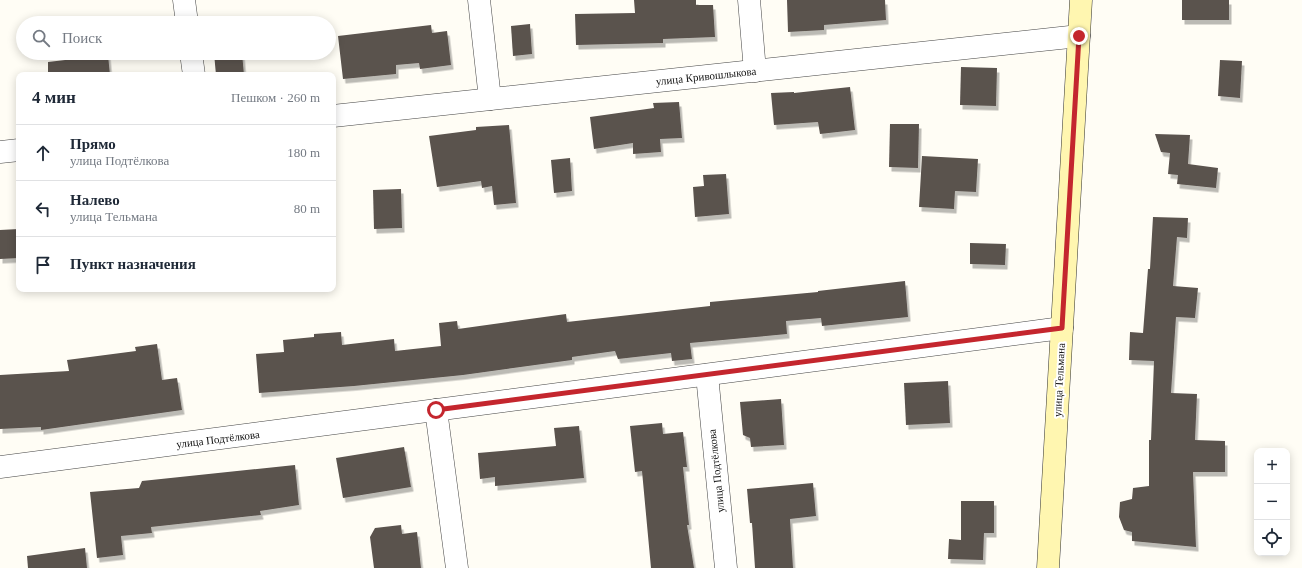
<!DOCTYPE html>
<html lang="ru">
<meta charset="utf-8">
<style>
body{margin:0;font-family:Georgia,serif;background:#f6f6f7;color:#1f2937}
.controls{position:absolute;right:12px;bottom:12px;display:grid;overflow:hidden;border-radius:8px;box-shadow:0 2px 10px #0003}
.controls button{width:36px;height:36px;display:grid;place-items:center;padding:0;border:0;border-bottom:1px solid #e0e1e3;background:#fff;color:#1f2937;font:20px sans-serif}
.stop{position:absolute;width:12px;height:12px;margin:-9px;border:3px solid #c4262e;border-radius:50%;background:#fff}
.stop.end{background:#c4262e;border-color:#fff;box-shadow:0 1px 4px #0008}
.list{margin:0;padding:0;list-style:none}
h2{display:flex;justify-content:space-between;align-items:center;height:52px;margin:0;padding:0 16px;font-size:17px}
h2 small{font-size:13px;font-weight:400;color:#747a83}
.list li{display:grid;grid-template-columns:26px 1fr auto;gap:12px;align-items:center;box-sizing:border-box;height:56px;padding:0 16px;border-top:1px solid #e0e1e3}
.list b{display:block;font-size:15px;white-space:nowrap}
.list p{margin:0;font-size:13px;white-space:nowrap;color:#747a83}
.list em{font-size:13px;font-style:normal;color:#747a83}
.icon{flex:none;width:22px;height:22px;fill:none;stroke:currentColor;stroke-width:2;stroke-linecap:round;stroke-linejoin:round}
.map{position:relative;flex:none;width:1302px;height:568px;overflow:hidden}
.search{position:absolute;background:#fff;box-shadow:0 2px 10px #0003;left:16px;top:16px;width:320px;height:44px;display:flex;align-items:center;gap:10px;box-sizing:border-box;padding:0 14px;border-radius:22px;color:#747a83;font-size:15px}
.panel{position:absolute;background:#fff;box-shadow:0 2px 10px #0003;left:16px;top:72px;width:320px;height:220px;border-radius:8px}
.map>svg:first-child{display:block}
.building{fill:#5a524d;filter:url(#shadow)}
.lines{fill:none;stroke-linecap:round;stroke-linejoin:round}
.minor-casing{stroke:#444;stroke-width:23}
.secondary-casing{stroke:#333;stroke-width:23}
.minor{stroke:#fff;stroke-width:22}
.secondary{stroke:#fff6b0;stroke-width:22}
.route{stroke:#c4262e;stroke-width:5}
.labels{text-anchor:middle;stroke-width:4;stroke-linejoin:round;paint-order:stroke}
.street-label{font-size:11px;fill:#111;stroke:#fff}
</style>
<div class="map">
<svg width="1302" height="568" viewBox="0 0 1302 568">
<defs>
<filter id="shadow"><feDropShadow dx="2.5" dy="4.5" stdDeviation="0" flood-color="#0004"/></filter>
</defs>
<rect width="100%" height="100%" fill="#fffdf5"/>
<g class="building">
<path d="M 634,0 L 696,0 L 696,5 L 713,5 L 715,37 L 663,39 L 663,43 L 576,45 L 575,14 L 635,13 Z"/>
<path d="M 787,0 L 885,0 L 886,20 L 824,25 L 824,30 L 788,32 Z"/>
<rect x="1182" y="0" width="47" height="20"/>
<path d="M 530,24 L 532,54 L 513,56 L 511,26 Z"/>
<path d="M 431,25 L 432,33 L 447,31 L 451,65 L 420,69 L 419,63 L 396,65 L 396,74 L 343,79 L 338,36 Z"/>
<path d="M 214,53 L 242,53 L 244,75 L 216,75 Z"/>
<path d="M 108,55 L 110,75 L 48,75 L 48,62 Z"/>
<path d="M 1220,60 L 1242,61 L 1240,98 L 1218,96 Z"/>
<path d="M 961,67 L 997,68 L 996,106 L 960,105 Z"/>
<path d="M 850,87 L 855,130 L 820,134 L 818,122 L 774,125 L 771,93 L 794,92 L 794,93 Z"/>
<path d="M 679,102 L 682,138 L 660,139 L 661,152 L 633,154 L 633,143 L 594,149 L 590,117 L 654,108 L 653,103 Z"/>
<path d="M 890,124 L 919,124 L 918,168 L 889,167 Z"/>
<path d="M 509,125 L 516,203 L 494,205 L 492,186 L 482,188 L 481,181 L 437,187 L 429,136 L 476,130 L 476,127 Z"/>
<path d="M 1155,134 L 1190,135 L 1188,164 L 1218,168 L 1216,188 L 1177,184 L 1178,175 L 1168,174 L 1170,153 L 1161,152 Z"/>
<path d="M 922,156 L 978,159 L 976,192 L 955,191 L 954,209 L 919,207 Z"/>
<path d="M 570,158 L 572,191 L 554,193 L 551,160 Z"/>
<path d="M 726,174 L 729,214 L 695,217 L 693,187 L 704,186 L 703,175 Z"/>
<path d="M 401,189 L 402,228 L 374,229 L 373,190 Z"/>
<path d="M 1153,217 L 1188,218 L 1187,238 L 1177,237 L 1173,286 L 1198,288 L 1195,318 L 1176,317 L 1171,393 L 1197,394 L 1195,440 L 1225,441 L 1225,472 L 1193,472 L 1196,547 L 1132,541 L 1132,532 L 1124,530 L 1119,517 L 1120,502 L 1132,499 L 1133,488 L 1149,486 L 1149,440 L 1151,440 L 1154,361 L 1129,360 L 1130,332 L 1143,333 L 1148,269 L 1150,269 Z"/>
<path d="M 19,229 L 19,258 L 0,259 L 0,230 Z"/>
<path d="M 970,243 L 1006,244 L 1005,265 L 970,264 Z"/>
<path d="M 905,281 L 908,317 L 822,326 L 821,318 L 786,321 L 787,334 L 690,343 L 692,359 L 672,361 L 671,353 L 618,359 L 615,351 L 572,357 L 572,360 L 463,375 L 354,386 L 259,393 L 256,354 L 284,352 L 283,340 L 314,337 L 314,334 L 341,332 L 342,345 L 394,339 L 395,351 L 441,346 L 439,323 L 457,321 L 458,329 L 566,314 L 567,322 L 710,306 L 710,302 L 818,292 L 818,291 Z"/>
<path d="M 157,344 L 162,380 L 177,378 L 182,410 L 41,430 L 41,427 L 0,429 L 0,375 L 69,371 L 67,360 L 136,351 L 135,347 Z"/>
<path d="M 948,381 L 950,423 L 906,425 L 904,383 Z"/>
<path d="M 781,399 L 784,445 L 751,447 L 750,438 L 743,435 L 740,402 Z"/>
<path d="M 662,423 L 663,434 L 683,432 L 687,467 L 683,467 L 689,525 L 687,525 L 694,568 L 651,568 L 642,471 L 635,472 L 630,426 Z"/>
<path d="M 579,426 L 584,478 L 495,486 L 495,477 L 480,479 L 478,453 L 556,446 L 554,428 Z"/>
<path d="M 404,447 L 411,487 L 343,498 L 336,458 Z"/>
<path d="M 295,465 L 299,505 L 260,511 L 261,515 L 151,527 L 152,533 L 121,536 L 123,555 L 97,558 L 90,492 L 139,488 L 142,481 Z"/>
<path d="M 813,483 L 816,516 L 790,519 L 793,568 L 755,568 L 752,523 L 750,523 L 747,489 Z"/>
<path d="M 961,501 L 994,501 L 994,533 L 984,533 L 983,560 L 948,559 L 949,539 L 961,540 Z"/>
<path d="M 401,525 L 402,534 L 417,532 L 421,568 L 374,568 L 370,537 L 375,528 Z"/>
<path d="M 85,548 L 87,568 L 28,568 L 27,556 Z"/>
</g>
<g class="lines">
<defs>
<g id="minor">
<path d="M 184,0 L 187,23"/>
<path d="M 479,0 L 490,99"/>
<path d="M 749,0 L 755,71"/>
<path d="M 191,53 L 194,75"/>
<path d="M 333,116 L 1079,36"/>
<path d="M 0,152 L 19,150"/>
<path d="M 707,375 L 726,568"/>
<path d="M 436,410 L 457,568"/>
<path d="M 0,467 L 1062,328"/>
</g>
<path id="secondary" d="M 1048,568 L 1081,0"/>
</defs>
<use href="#minor" class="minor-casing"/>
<use href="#secondary" class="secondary-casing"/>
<use href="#minor" class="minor"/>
<use href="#secondary" class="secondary"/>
</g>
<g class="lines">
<path class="route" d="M 436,410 L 1062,328 L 1079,36"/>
</g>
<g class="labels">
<g class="street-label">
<text transform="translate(706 76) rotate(-6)" y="4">улица Кривошлыкова</text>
<text transform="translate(1059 380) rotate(-87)" y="4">улица Тельмана</text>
<text transform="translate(218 439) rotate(-7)" y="4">улица Подтёлкова</text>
<text transform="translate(716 471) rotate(-96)" y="4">улица Подтёлкова</text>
</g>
</g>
</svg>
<div class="controls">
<button>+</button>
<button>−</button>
<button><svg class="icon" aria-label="locate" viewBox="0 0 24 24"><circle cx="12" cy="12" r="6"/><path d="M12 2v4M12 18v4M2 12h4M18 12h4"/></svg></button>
</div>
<div class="stop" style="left:436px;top:410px"></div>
<div class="stop end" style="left:1079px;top:36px"></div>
<div class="search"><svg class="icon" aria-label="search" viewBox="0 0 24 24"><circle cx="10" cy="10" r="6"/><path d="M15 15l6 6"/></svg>Поиск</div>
<section class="panel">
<h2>4 мин<small>Пешком · 260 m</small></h2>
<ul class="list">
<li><svg class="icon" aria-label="ahead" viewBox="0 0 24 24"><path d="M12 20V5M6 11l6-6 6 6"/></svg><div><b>Прямо</b><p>улица Подтёлкова</p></div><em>180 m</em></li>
<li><svg class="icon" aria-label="left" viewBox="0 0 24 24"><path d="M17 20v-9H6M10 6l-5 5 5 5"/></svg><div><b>Налево</b><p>улица Тельмана</p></div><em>80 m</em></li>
<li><svg class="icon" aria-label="arrive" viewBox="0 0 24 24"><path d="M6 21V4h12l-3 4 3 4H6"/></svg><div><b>Пункт назначения</b></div></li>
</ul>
</section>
</div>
